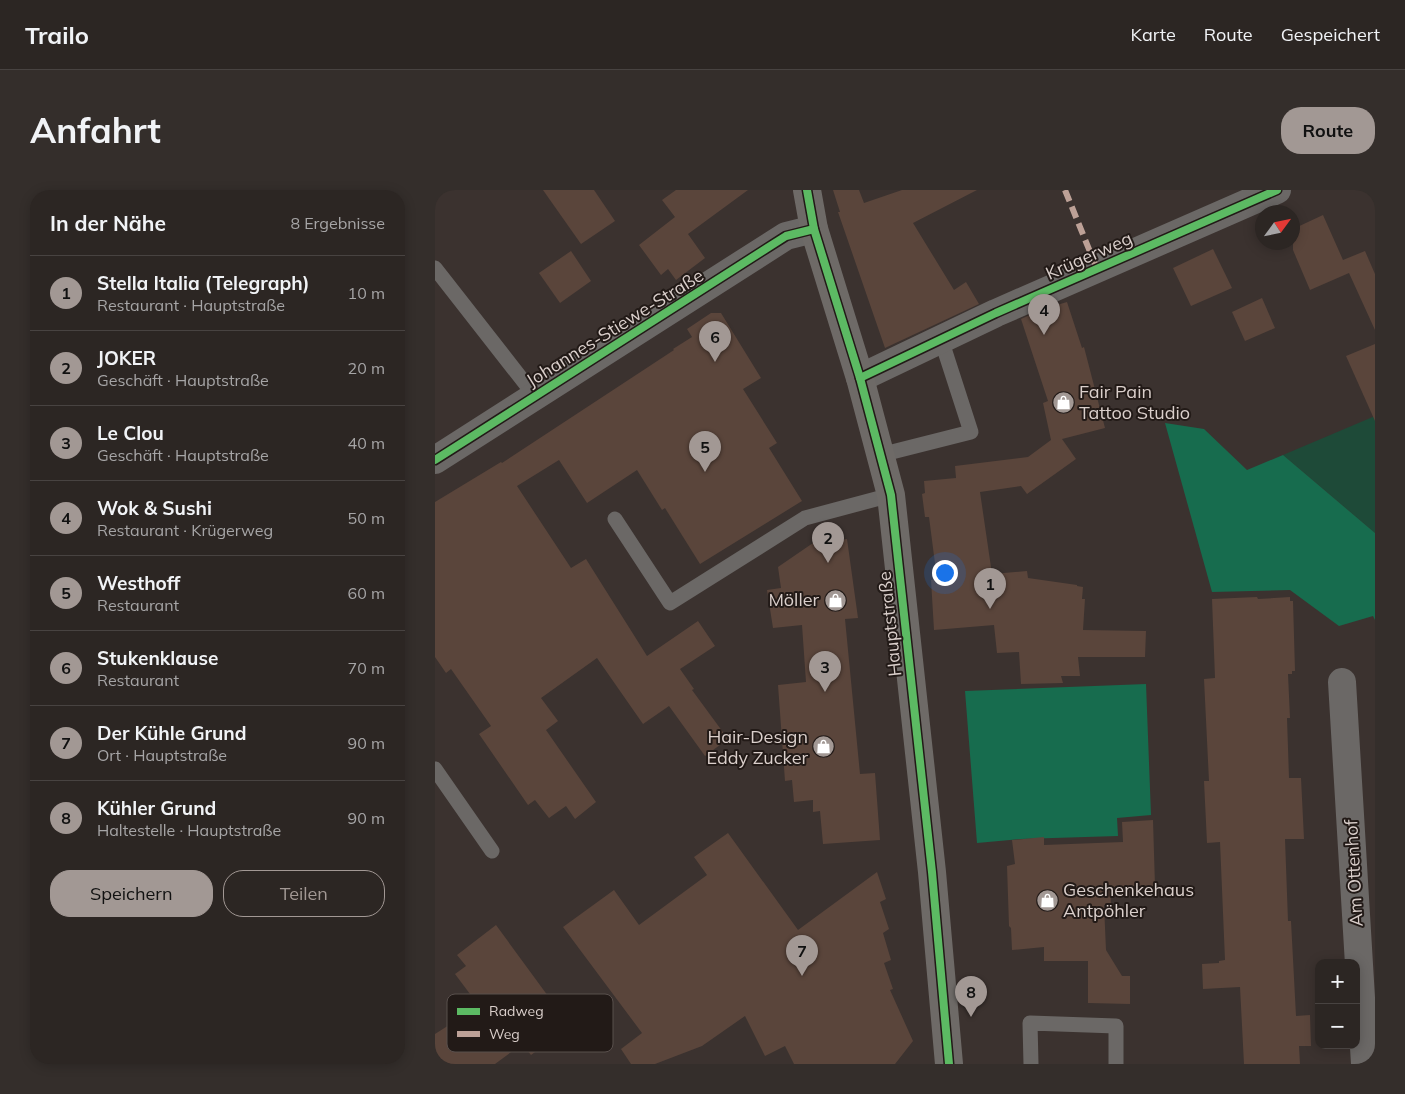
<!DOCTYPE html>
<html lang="de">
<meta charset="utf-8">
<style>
body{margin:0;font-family:Mulish,sans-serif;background:#342e2b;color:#f1f3f6}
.controls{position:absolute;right:15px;bottom:15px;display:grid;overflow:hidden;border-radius:10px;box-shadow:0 2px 12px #0003}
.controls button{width:45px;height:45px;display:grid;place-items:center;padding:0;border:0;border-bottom:1px solid #484341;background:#2c2623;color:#f1f3f6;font:25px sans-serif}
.compass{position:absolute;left:820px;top:15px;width:45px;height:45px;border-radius:50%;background:#2c2623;box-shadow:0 2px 12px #0003;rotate:57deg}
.you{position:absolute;left:509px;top:382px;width:18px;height:18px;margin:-12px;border:4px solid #fff;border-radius:50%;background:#1a73e8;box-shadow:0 0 0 8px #1a73e833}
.badge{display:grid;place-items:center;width:32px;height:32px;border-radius:50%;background:#a29894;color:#111;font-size:16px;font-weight:700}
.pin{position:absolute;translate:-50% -41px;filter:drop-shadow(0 1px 2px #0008)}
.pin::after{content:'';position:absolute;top:26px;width:18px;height:15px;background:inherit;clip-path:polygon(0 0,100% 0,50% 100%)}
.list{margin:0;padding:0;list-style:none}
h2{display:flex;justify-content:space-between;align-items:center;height:65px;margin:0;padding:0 20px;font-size:21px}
h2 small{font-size:16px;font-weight:400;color:#a6a5a6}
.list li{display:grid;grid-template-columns:32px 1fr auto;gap:15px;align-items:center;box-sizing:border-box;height:75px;padding:0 20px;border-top:1px solid #484341}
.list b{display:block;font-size:19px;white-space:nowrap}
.list p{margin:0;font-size:16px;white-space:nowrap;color:#a6a5a6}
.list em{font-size:16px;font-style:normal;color:#a6a5a6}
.actions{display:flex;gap:10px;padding:15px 20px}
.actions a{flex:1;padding:11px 0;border:1px solid #a29894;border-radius:20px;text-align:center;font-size:18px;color:#a29894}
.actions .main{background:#a29894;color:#111}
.map{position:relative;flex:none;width:940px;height:874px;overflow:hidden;border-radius:20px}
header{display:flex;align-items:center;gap:30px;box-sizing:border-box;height:70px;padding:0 25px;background:#2c2623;border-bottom:1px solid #484341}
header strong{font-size:24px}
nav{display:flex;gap:28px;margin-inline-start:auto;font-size:18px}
.intro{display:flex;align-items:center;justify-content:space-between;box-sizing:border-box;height:120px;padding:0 30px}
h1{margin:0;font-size:35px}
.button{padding:12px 22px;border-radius:20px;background:#a29894;color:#111;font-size:18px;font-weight:700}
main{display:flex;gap:30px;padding:0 30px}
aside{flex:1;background:#2c2623;border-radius:20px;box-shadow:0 2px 12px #0003}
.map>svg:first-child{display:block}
.green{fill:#1e4a38}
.forest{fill:#176c4e}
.building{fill:#5a453b}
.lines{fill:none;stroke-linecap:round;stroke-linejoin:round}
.service{stroke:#6b6866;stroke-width:15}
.minor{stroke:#6b6866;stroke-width:28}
.secondary{stroke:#6e6a67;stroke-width:28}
.quiet{stroke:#bda197;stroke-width:6;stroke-dasharray:12 6;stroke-linecap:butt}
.cycleway-casing{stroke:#221a17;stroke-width:11}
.cycleway{stroke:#5cba63;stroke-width:8}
.labels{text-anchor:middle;stroke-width:4;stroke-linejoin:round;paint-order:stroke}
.street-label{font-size:18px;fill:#dacfcb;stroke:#221a17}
.poi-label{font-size:18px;fill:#dacfcb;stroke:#221a17;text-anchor:start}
.key{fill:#221a17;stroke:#59504d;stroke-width:1}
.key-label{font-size:14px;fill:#dacfcb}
</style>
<header>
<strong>Trailo</strong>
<nav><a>Karte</a><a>Route</a><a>Gespeichert</a></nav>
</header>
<div class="intro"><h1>Anfahrt</h1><a class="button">Route</a></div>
<main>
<aside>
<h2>In der Nähe<small>8 Ergebnisse</small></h2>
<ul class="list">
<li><span class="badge">1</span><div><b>Stella Italia (Telegraph)</b><p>Restaurant · Hauptstraße</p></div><em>10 m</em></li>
<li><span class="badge">2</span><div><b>JOKER</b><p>Geschäft · Hauptstraße</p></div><em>20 m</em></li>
<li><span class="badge">3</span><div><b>Le Clou</b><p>Geschäft · Hauptstraße</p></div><em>40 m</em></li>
<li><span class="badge">4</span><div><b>Wok &amp; Sushi</b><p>Restaurant · Krügerweg</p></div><em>50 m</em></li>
<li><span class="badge">5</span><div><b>Westhoff</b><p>Restaurant</p></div><em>60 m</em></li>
<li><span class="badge">6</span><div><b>Stukenklause</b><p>Restaurant</p></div><em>70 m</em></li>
<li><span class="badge">7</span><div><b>Der Kühle Grund</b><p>Ort · Hauptstraße</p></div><em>90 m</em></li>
<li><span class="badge">8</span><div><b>Kühler Grund</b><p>Haltestelle · Hauptstraße</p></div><em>90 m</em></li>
</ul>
<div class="actions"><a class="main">Speichern</a><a>Teilen</a></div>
</aside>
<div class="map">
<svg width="940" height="874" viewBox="0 0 940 874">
<rect width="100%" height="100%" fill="#3b322f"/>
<path class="green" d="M 940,226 L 940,343 L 848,265 Z"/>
<g class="forest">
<path d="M 730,233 L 769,239 L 812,280 L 848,265 L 940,343 L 940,430 L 938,426 L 904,436 L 855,400 L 777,402 Z"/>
<path d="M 711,494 L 716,625 L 682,628 L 683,646 L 586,649 L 542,653 L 530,501 Z"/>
</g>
<g class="building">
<path d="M 108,0 L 159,0 L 180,31 L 146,54 Z"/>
<path d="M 241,0 L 313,0 L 253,44 L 270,68 L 241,90 L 233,79 L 226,85 L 204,55 L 240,27 L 227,10 Z"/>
<path d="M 398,0 L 424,0 L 429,13 L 467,0 L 542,0 L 478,33 L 519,100 L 531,92 L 544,114 L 450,158 L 403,22 L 405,22 Z"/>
<path d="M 888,25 L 908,70 L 930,61 L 940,84 L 940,140 L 914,83 L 875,100 L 858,60 L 858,39 Z"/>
<path d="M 778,59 L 797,98 L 756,116 L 738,78 Z"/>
<path d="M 136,61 L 156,91 L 125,113 L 104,83 Z"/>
<path d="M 827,108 L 840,138 L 810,151 L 797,122 Z"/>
<path d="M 632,112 L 647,158 L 649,157 L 670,238 L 627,249 L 641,269 L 592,304 L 586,296 L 545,302 L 557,384 L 592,381 L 593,388 L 642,395 L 642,396 L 648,397 L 647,409 L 650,409 L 648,440 L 711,441 L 710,467 L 643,467 L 645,486 L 626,486 L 628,493 L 586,494 L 584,462 L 562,463 L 559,435 L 499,440 L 496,390 L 502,389 L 494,327 L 490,327 L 487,304 L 490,303 L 489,291 L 521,288 L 520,276 L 593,267 L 616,250 L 608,213 L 613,211 L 586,129 L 608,119 Z"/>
<path d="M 276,123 L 286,123 L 326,188 L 308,199 L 342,253 L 334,258 L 367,311 L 265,374 L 230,318 L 227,320 L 202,280 L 152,313 L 124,270 L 82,296 L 136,378 L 151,369 L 212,466 L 263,431 L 280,456 L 245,479 L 259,499 L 257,500 L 293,549 L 270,566 L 234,516 L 208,534 L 162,468 L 106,508 L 123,531 L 111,540 L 161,612 L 140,629 L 131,616 L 114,628 L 100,610 L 93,615 L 44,544 L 56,536 L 16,479 L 11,483 L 0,467 L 0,312 L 66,272 L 67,273 L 239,160 L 238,159 L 257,147 L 252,139 Z"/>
<path d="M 940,154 L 940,231 L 911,166 Z"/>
<path d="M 412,349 L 423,428 L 410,429 L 425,584 L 440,583 L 445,650 L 388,654 L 385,621 L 378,622 L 378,610 L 359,612 L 357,590 L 350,591 L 343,495 L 371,492 L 367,435 L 338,438 L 332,400 L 346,398 L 343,377 L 378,353 Z"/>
<path d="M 822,407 L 823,409 L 855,407 L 855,411 L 858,411 L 860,481 L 857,481 L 857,484 L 853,484 L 855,528 L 852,528 L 854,588 L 866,588 L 869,649 L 850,649 L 853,731 L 856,731 L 861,826 L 875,825 L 876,856 L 864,856 L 865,874 L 809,874 L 805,797 L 768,799 L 767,774 L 784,773 L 784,771 L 790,770 L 785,652 L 772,653 L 769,591 L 774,591 L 769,489 L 780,488 L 777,409 Z"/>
<path d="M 718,630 L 720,696 L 675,697 L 676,715 L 669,715 L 671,760 L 687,786 L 695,786 L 695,814 L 653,813 L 653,771 L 609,771 L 609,757 L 577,760 L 576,738 L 574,736 L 572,676 L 580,674 L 577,650 L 609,647 L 609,655 L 688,652 L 687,632 Z"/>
<path d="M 293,643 L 363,740 L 442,682 L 451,709 L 445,712 L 454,739 L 448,743 L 456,770 L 449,773 L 458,799 L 455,800 L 478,851 L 460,874 L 359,874 L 350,856 L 330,866 L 310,826 L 267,856 L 220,874 L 196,874 L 186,859 L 207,843 L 128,737 L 179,700 L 204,735 L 272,685 L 259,667 Z"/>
<path d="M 61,735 L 135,836 L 96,865 L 87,854 L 60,874 L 0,874 L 0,844 L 44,816 L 20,784 L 31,776 L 22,765 Z"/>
</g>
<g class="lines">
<g class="service">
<path d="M 0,78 L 100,206"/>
<path d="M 445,265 L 536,242 L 506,149"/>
<path d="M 180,329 L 235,413 L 370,328 L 456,305"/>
<path d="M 0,579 L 57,661"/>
<path d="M 596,874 L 595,833 L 681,836 L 681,874"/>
</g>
<g class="minor">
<path d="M 425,188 L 561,123 L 842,0"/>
<path d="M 0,270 L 351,46 L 379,39"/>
<path d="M 907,492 L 930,874"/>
</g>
<path class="secondary" d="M 372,0 L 379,39 L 425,188 L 456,305 L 497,682 L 514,874"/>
<path class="quiet" d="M 630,0 L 662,79"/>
<defs>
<g id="cycleway">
<path d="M 372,0 L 379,39 L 425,188 L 456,305 L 497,682 L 514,874"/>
<path d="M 425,188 L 561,123 L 842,0"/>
<path d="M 0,270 L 351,46 L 379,39"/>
</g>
</defs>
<use href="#cycleway" class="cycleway-casing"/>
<use href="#cycleway" class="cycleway"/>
</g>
<defs>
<symbol id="shop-disc" viewBox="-11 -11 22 22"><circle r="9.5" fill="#a29894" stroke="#221a17"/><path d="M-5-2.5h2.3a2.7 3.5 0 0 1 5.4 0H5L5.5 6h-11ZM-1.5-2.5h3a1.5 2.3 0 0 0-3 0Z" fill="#fff"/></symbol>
</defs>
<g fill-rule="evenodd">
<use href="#shop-disc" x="616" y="200" width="25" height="25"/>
<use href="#shop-disc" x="388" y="398" width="25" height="25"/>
<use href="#shop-disc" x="376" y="544" width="25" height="25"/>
<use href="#shop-disc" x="600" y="698" width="25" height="25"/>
</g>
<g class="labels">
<g class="street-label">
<text transform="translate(654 66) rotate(-24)" y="6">Krügerweg</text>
<text transform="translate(180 138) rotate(-32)" y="6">Johannes-Stiewe-Straße</text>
<text transform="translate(455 434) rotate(-96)" y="6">Hauptstraße</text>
<text transform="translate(919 683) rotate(-93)" y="6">Am Ottenhof</text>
</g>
<g class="poi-label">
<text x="644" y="208">Fair Pain<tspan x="644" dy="21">Tattoo Studio</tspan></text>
<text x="384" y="416" text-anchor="end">Möller</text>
<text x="373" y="553" text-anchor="end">Hair-Design<tspan x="373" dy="21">Eddy Zucker</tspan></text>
<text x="628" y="706">Geschenkehaus<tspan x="628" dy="21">Antpöhler</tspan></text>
</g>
</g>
<rect x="12" y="804" width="166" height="58" rx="8" class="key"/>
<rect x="22" y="818" width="23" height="7" fill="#5cba63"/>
<rect x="22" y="841" width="23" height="6" fill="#bda197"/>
<g class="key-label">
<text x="54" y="826">Radweg</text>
<text x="54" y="849">Weg</text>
</g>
</svg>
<div class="controls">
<button>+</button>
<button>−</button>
</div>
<svg class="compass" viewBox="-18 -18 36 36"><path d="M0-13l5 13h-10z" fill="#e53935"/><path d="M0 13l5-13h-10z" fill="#a6a5a6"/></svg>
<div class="you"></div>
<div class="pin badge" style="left:555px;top:419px">1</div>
<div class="pin badge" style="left:393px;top:373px">2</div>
<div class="pin badge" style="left:390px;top:502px">3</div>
<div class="pin badge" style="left:609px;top:145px">4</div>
<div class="pin badge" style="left:270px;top:282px">5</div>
<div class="pin badge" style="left:280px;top:172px">6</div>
<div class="pin badge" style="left:367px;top:786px">7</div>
<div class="pin badge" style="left:536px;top:827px">8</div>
</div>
</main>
